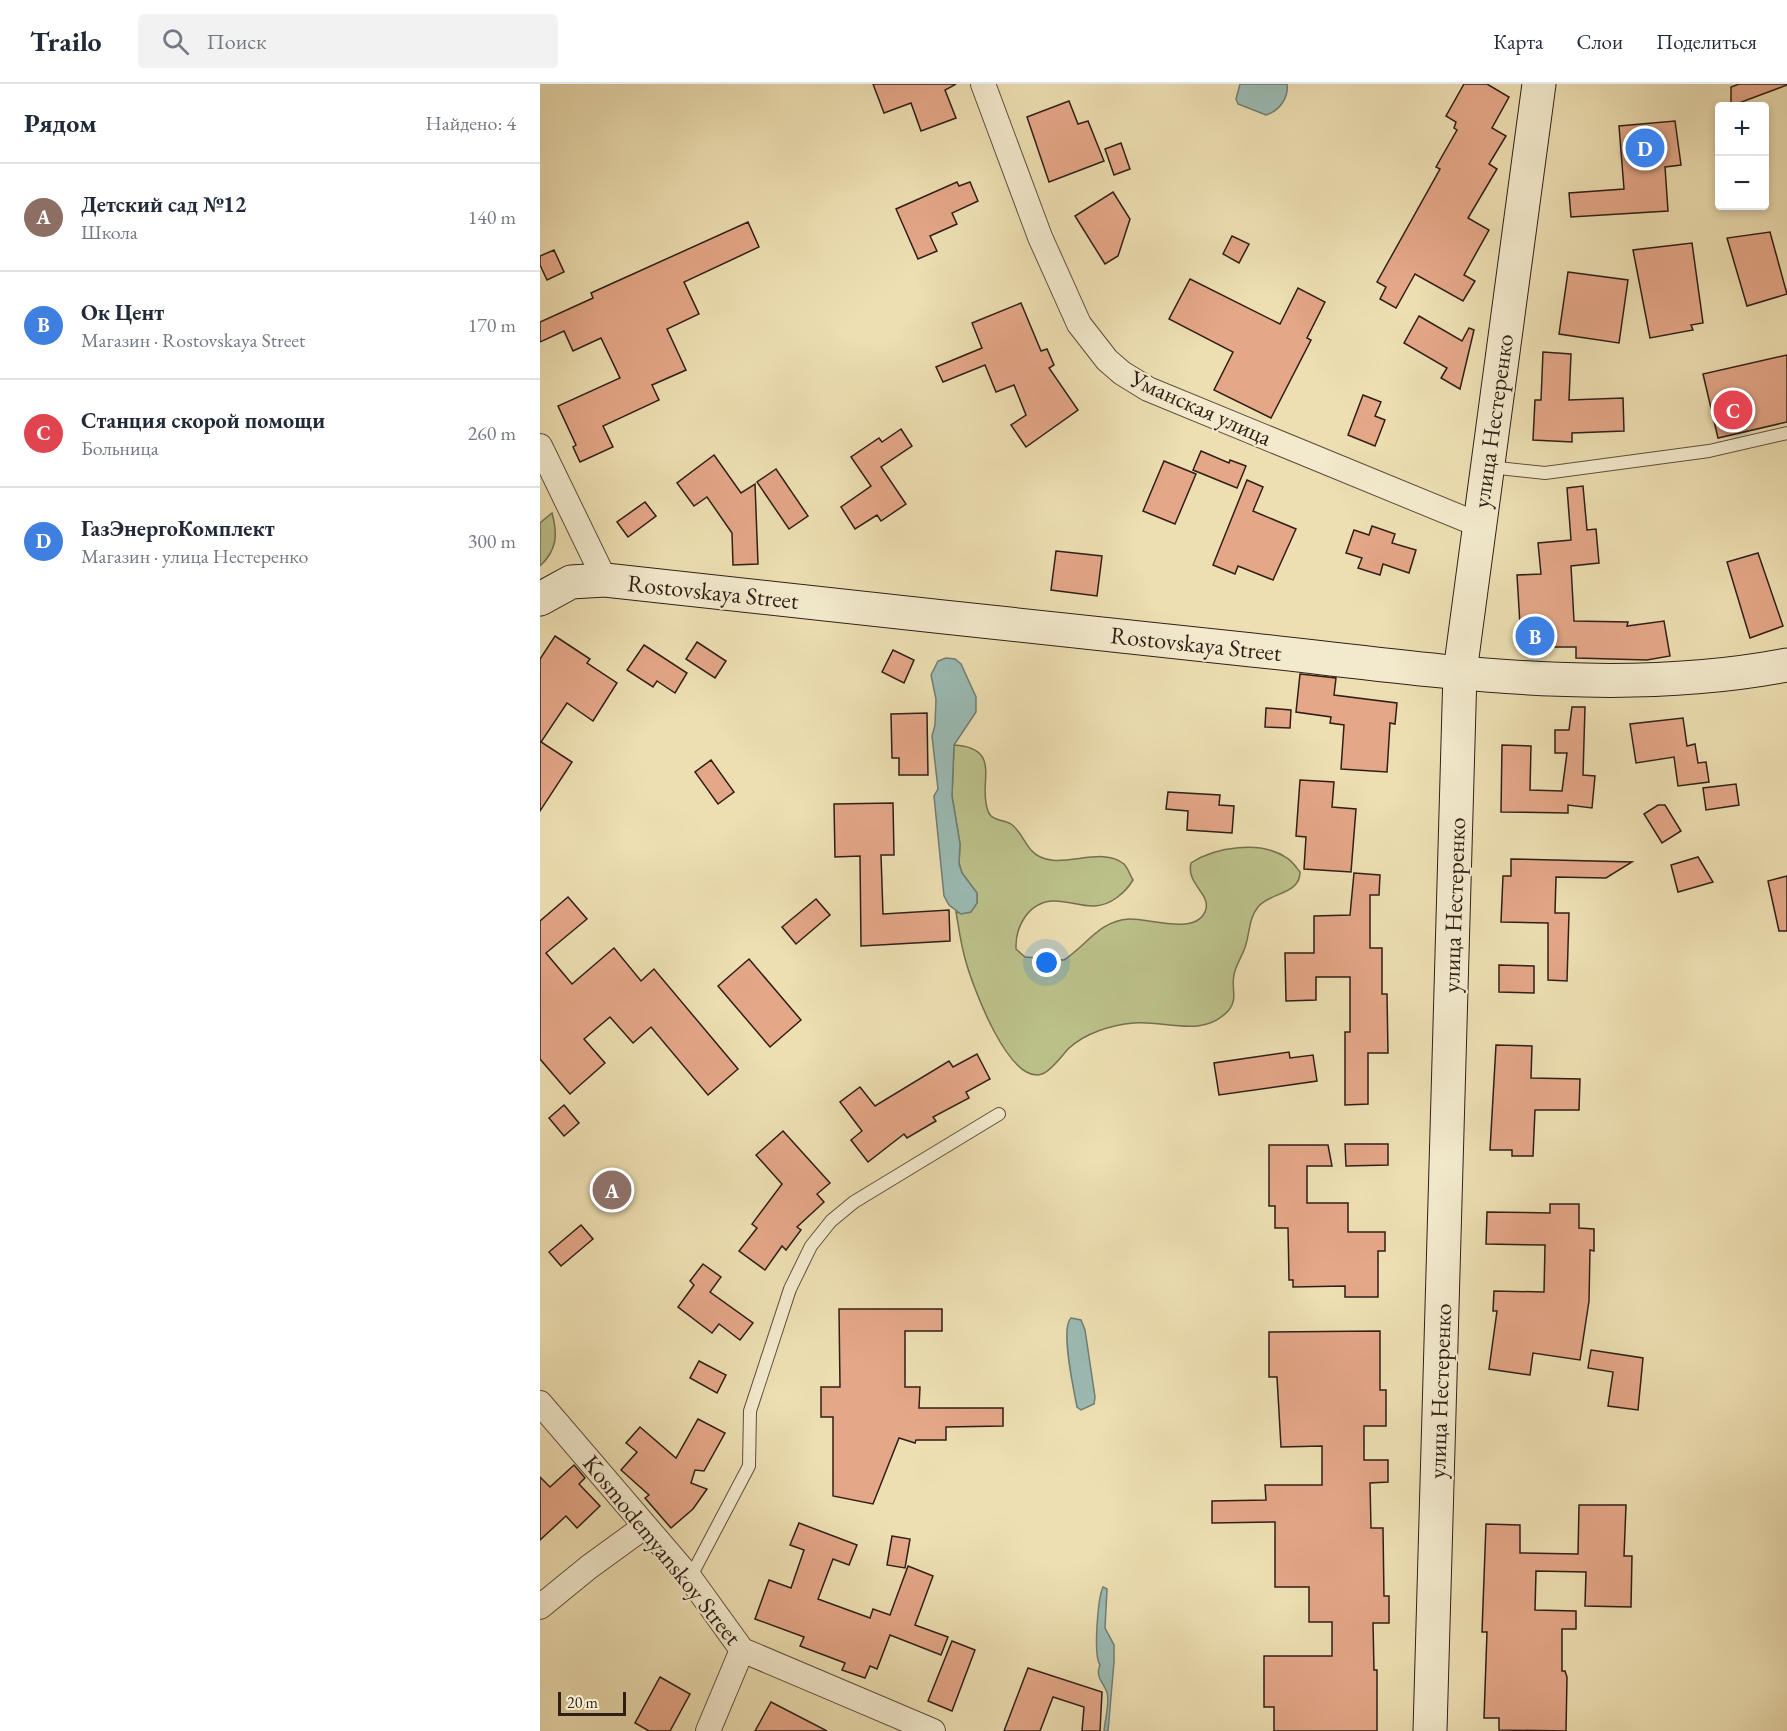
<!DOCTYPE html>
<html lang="ru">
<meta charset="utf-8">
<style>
body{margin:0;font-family:"EB Garamond",serif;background:#f2f2f3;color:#1f2937}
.controls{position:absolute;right:18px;top:18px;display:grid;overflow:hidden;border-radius:6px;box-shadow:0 3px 9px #0003}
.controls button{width:54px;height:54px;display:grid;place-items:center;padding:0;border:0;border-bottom:2px solid #e0e1e3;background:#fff;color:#1f2937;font:30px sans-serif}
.scale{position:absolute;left:18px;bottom:15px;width:68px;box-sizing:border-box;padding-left:6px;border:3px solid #301f18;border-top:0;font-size:16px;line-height:21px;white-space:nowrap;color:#301f18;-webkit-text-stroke:4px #f3eacd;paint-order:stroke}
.you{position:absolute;left:507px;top:879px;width:21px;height:21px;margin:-15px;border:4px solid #fff;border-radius:50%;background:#1a73e8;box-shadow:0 0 0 9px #1a73e833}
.badge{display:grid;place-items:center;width:39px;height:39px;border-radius:50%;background:#b45309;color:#fff;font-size:20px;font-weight:700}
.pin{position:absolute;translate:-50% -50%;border:3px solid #fff;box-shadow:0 2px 6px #0006}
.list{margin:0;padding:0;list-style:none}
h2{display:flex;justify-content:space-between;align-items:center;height:78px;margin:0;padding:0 24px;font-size:26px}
h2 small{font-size:20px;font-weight:400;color:#747a83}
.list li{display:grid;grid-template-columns:39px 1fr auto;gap:18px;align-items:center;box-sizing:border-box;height:108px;padding:0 24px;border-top:2px solid #e0e1e3}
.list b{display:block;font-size:22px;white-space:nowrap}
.list p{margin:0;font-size:20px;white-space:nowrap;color:#747a83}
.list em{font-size:20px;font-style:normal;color:#747a83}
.icon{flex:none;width:33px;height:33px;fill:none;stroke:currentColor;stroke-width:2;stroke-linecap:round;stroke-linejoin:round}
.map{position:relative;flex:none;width:1247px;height:1647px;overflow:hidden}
header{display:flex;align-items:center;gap:36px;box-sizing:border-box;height:84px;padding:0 30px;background:#fff;border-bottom:2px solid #e0e1e3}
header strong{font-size:28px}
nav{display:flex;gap:33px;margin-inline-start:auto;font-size:21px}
.search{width:420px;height:54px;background:#f2f2f3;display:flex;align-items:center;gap:15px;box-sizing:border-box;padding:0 21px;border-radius:6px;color:#747a83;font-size:22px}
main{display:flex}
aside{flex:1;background:#fff}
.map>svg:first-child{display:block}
.green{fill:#bcc18a;stroke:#767051;stroke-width:1.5}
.water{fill:#9bbbb4;stroke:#707d76;stroke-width:1.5}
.building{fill:#e4a788;stroke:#301f18;stroke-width:1.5}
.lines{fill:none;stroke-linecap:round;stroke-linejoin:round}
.lane-casing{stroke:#5f4f3e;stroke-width:14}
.street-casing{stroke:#5f4f3e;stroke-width:26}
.secondary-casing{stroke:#301f18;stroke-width:35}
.lane{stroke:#f3eacd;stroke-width:12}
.street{stroke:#f3eacd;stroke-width:24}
.secondary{stroke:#f3eacd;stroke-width:33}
.labels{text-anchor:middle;stroke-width:4.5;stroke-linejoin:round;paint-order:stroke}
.street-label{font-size:24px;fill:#301f18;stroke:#f3eacd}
</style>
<header>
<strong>Trailo</strong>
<div class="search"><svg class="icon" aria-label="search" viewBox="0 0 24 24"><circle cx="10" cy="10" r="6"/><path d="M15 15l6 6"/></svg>Поиск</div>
<nav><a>Карта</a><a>Слои</a><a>Поделиться</a></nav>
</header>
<main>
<aside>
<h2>Рядом<small>Найдено: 4</small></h2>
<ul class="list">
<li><span class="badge" style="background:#8d6e63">A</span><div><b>Детский сад №12</b><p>Школа</p></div><em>140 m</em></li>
<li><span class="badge" style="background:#3f7fe0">B</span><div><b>Ок Цент</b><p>Магазин · Rostovskaya Street</p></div><em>170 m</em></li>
<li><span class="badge" style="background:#e0444e">C</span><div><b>Станция скорой помощи</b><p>Больница</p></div><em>260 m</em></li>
<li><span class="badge" style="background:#3f7fe0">D</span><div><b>ГазЭнергоКомплект</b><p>Магазин · улица Нестеренко</p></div><em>300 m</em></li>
</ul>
</aside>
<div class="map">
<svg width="1247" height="1647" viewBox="0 0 1247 1647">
<rect width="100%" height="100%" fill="#eddfb2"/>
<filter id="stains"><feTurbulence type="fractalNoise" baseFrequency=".00333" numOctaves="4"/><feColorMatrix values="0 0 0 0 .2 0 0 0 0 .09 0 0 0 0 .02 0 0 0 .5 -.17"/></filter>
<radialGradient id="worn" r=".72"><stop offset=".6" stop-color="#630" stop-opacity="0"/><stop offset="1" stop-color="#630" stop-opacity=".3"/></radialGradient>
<g class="green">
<path d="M 12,429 C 18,451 17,466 0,482 L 0,439 Z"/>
<path d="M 414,661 C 464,664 437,700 448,727 C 452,738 464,735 471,740 C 480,746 484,758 491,766 C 514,792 559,759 584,780 C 588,784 590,791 593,796 C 585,809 571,821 555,822 C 541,823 527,816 512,817 C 488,819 475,843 476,865 L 485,873 L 524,876 C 547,861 559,837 589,835 C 609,834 658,853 666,825 C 670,809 646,800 651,779 C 675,763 721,756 747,774 C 752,777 756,783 760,788 C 760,811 730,808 718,823 C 708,835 710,852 704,866 C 701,874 695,883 694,891 C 691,903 698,915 689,926 C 663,955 626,936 594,939 C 571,941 545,949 528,965 C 521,973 511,987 502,990 C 469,1001 433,903 426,878 C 421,862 419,845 416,828 C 426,832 432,827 437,819 L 437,809 L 422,789 L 419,779 L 420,760 L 412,712 Z"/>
</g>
<g class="water">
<path d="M 700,0 L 747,0 C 749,14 739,27 726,31 L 698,20 L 696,15 Z"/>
<path d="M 406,574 L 415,575 L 421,580 L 436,613 L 436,628 L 414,661 L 412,712 L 420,760 L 419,780 L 422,789 L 437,809 L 437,819 L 431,828 L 421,830 L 409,821 L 404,812 L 394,712 L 398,705 L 392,652 L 395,641 L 396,615 L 391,591 L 398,577 Z"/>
<path d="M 531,1234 L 541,1236 L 545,1246 L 555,1313 L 554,1320 L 541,1326 L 537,1323 C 534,1307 520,1244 531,1234 Z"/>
<path d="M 563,1503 L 567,1505 L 565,1544 L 574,1561 L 574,1578 L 568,1647 L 564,1647 C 565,1636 570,1618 567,1608 C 563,1598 555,1593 560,1581 C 553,1571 558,1514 563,1503 Z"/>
</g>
<g class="building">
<path d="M 333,0 L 416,0 L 405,6 L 416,34 L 381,47 L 371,19 L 344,29 Z"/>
<path d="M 924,0 L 947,0 L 969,13 L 952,44 L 966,52 L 949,80 L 957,85 L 928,134 L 949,146 L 924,191 L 935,197 L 923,217 L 875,190 L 856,224 L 840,215 L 846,203 L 837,198 L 900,85 L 896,83 L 917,46 L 914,44 L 916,38 L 906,32 Z"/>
<path d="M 1199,0 L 1247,0 L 1247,1 L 1191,22 L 1191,3 Z"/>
<path d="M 529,17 L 538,40 L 548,37 L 564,77 L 509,98 L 487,33 Z"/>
<path d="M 1135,37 L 1141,81 L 1125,83 L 1128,127 L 1031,133 L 1029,109 L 1084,105 L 1079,42 Z"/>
<path d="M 581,59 L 590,85 L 574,91 L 565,65 Z"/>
<path d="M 417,98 L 419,102 L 430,98 L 438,117 L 412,129 L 417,140 L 390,152 L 397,167 L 378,175 L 356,125 Z"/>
<path d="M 573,108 L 590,135 L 578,172 L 565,180 L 535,132 Z"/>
<path d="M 208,138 L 219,163 L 144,198 L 159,230 L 127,245 L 146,286 L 112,301 L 119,316 L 63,342 L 73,363 L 40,378 L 33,363 L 36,361 L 18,322 L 80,294 L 61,254 L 33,267 L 24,247 L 0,258 L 0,238 L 53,214 L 51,209 Z"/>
<path d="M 1230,148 L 1247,210 L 1207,222 L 1187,154 Z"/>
<path d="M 692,152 L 709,160 L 699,179 L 683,170 Z"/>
<path d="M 1152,159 L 1163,239 L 1151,241 L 1153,246 L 1110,254 L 1093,166 Z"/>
<path d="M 14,166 L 24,188 L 7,196 L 0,181 L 0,172 Z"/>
<path d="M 1028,188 L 1088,196 L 1079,259 L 1019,250 Z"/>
<path d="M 650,195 L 740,240 L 758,204 L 785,218 L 767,254 L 771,256 L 731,334 L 674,306 L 693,268 L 629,235 Z"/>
<path d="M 481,219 L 501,267 L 507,265 L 514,281 L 509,284 L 538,326 L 486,363 L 471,341 L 486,331 L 474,301 L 456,308 L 445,281 L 403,298 L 396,283 L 442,264 L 432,239 Z"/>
<path d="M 879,232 L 922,257 L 929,244 L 934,246 L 920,305 L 901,294 L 907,284 L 864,259 Z"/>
<path d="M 1003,268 L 1031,270 L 1029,316 L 1083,314 L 1084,347 L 1032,349 L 1032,358 L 993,356 L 995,316 L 1001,316 Z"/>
<path d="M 1247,271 L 1247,338 L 1178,354 L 1163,290 Z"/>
<path d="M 823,311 L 841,318 L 835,332 L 845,336 L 835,362 L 808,351 Z"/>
<path d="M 361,345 L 372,362 L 341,383 L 366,420 L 341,437 L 337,431 L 315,445 L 301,423 L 331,402 L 311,373 L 339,354 L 342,358 Z"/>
<path d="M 661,367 L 689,379 L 690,376 L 706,382 L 697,404 L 653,386 Z"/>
<path d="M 174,371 L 201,409 L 215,400 L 218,480 L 193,481 L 192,449 L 167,413 L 154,422 L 137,399 Z"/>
<path d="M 624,377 L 656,390 L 635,440 L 603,427 Z"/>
<path d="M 236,385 L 268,432 L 249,445 L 217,398 Z"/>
<path d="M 707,396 L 723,403 L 713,427 L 756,445 L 733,496 L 698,482 L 695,490 L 673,481 Z"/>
<path d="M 1043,402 L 1047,446 L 1056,445 L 1059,479 L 1031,482 L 1034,537 L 1088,538 L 1087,542 L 1124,537 L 1130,572 L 1107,576 L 1036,574 L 1036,563 L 977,563 L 977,541 L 980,541 L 977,491 L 1001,490 L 998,459 L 1031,456 L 1027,404 Z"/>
<path d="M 105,418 L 116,432 L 88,453 L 77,438 Z"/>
<path d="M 832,442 L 855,450 L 852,459 L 876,466 L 869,489 L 843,480 L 840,491 L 818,484 L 822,474 L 806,469 L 814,446 L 829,451 Z"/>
<path d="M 516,467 L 562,472 L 557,512 L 511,506 Z"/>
<path d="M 1218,469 L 1243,542 L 1210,554 L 1187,478 Z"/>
<path d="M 15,552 L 50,575 L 47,579 L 77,599 L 53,637 L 27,619 L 1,658 L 32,678 L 0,727 L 0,575 Z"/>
<path d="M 157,558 L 186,577 L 175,594 L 146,575 Z"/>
<path d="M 104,561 L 147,589 L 135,609 L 117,597 L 113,603 L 87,586 Z"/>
<path d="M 353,566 L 374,576 L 364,599 L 342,588 Z"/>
<path d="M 760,590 L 796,594 L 794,611 L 857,619 L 855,640 L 850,639 L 847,688 L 801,685 L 804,641 L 790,639 L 791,633 L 756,628 Z"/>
<path d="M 1032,623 L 1045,623 L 1043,691 L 1055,692 L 1052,724 L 1028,721 L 1028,729 L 961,728 L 962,661 L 991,662 L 990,706 L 1022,707 L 1027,669 L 1015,669 L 1015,646 L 1029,646 Z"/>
<path d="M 726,624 L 751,626 L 750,644 L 725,643 Z"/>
<path d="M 387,629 L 388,691 L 359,691 L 359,674 L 352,674 L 351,630 Z"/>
<path d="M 1143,634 L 1147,662 L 1155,660 L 1158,679 L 1166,678 L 1169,698 L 1138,702 L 1134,673 L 1096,679 L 1090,640 Z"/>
<path d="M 171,676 L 194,708 L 178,720 L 155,688 Z"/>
<path d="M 760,696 L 794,698 L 792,723 L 816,725 L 811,788 L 764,785 L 766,753 L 756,752 Z"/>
<path d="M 1196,700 L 1199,721 L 1166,726 L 1163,704 Z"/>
<path d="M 628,708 L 680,711 L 679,721 L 694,722 L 692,749 L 647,746 L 648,727 L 626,725 Z"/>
<path d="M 353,719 L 354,771 L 341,771 L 343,830 L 409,826 L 410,857 L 321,862 L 320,772 L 295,773 L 294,720 Z"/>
<path d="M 1118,721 L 1125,721 L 1141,747 L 1122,759 L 1104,730 Z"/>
<path d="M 1158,773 L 1173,798 L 1138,808 L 1131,781 Z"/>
<path d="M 971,775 L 1092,778 L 1066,794 L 1016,793 L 1015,829 L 1029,829 L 1027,897 L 1008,896 L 1008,839 L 961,838 L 963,792 L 971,792 Z"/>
<path d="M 814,789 L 840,791 L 839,811 L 830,811 L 830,864 L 842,864 L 842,910 L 847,910 L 848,969 L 828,969 L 828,1020 L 805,1021 L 805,948 L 810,948 L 810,893 L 776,893 L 776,916 L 746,917 L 745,869 L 774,869 L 774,832 L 810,831 Z"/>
<path d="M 1247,792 L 1247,847 L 1239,847 L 1228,797 Z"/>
<path d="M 28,813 L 47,835 L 6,869 L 32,900 L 74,864 L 101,897 L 114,885 L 198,985 L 168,1011 L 111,943 L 93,959 L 70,933 L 44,955 L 65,979 L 30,1010 L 0,975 L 0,837 Z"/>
<path d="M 276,815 L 290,831 L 256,860 L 242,843 Z"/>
<path d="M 209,875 L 261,936 L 230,963 L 178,902 Z"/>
<path d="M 959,881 L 994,882 L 994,909 L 959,908 Z"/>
<path d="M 956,961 L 992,962 L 991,994 L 1040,995 L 1039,1026 L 995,1026 L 993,1072 L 972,1072 L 972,1066 L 950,1066 Z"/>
<path d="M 749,968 L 750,974 L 773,971 L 777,997 L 679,1011 L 674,979 Z"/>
<path d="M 437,970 L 450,995 L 426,1008 L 429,1014 L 393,1033 L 396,1037 L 367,1054 L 364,1050 L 328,1078 L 311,1056 L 322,1047 L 300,1018 L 320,1003 L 335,1022 L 409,977 L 413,983 Z"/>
<path d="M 24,1021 L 39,1039 L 24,1052 L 9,1034 Z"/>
<path d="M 243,1047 L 290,1099 L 277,1110 L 284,1118 L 257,1143 L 261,1146 L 246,1166 L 242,1162 L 225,1186 L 199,1167 L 217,1144 L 212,1140 L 242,1100 L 216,1071 Z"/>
<path d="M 805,1060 L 848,1060 L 848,1081 L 806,1082 Z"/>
<path d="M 729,1061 L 788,1061 L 792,1082 L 767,1082 L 767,1119 L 808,1119 L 808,1148 L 845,1148 L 845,1167 L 838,1167 L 838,1213 L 805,1213 L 805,1202 L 753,1203 L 753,1196 L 749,1196 L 748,1144 L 735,1144 L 735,1122 L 729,1122 Z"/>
<path d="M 1010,1120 L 1039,1120 L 1039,1144 L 1054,1145 L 1054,1167 L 1050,1166 L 1049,1217 L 1040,1276 L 993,1269 L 990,1291 L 949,1285 L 957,1227 L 953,1227 L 954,1207 L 1004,1208 L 1005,1161 L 946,1160 L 947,1128 L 1010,1129 Z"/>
<path d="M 41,1141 L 53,1155 L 21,1182 L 9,1168 Z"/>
<path d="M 163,1180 L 181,1193 L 170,1208 L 213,1239 L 200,1256 L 179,1240 L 172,1249 L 138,1223 L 154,1201 L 150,1197 Z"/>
<path d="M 299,1225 L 402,1225 L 402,1247 L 365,1247 L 365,1303 L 380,1303 L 379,1324 L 463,1324 L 463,1342 L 406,1343 L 406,1356 L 376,1356 L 375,1359 L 359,1354 L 333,1420 L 293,1412 L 293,1333 L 281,1333 L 281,1303 L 300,1303 Z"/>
<path d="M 840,1247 L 840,1306 L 846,1306 L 846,1342 L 824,1342 L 824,1376 L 848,1376 L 848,1398 L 830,1399 L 831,1444 L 843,1444 L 844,1512 L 849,1512 L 849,1539 L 833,1539 L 834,1586 L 837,1586 L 837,1647 L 734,1647 L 734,1623 L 724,1623 L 724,1572 L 792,1572 L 792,1538 L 769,1538 L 769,1503 L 735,1503 L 735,1438 L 672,1439 L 672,1417 L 726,1416 L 725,1401 L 782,1401 L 782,1362 L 741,1363 L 737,1293 L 729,1293 L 729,1248 Z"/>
<path d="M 1051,1266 L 1103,1274 L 1098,1326 L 1068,1322 L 1073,1288 L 1048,1284 Z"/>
<path d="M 159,1277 L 186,1291 L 177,1309 L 150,1294 Z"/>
<path d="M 158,1335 L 185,1349 L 164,1387 L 155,1386 L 151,1399 L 167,1405 L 153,1425 L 131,1444 L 105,1414 L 109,1411 L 81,1386 L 97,1368 L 86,1359 L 100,1343 L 136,1374 Z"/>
<path d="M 34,1381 L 45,1394 L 39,1400 L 60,1422 L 37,1444 L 26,1432 L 0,1456 L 0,1393 L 10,1403 Z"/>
<path d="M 1039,1421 L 1086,1421 L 1084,1472 L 1092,1472 L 1091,1523 L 1045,1522 L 1046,1488 L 996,1487 L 995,1526 L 1036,1527 L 1036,1545 L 1022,1545 L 1022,1587 L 1025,1587 L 1027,1593 L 1026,1647 L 959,1646 L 959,1634 L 944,1634 L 947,1548 L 942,1548 L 946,1440 L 980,1441 L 980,1469 L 1038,1470 Z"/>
<path d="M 259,1439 L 317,1461 L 309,1481 L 293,1475 L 278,1515 L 330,1534 L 333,1525 L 350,1531 L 368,1482 L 393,1492 L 375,1541 L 408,1553 L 401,1571 L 350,1551 L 337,1585 L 330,1582 L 325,1594 L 302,1586 L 305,1579 L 260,1562 L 264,1553 L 215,1535 L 229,1496 L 251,1504 L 264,1466 L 250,1461 Z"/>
<path d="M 352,1452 L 370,1455 L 365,1484 L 347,1481 Z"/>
<path d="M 412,1557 L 435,1566 L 412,1627 L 388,1617 Z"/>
<path d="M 488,1584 L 562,1608 L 560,1647 L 542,1647 L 544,1623 L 513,1613 L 500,1647 L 464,1647 Z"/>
<path d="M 120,1593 L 150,1610 L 130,1647 L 109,1647 L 95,1639 Z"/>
<path d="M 231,1618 L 287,1647 L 215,1647 Z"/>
</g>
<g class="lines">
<defs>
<g id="lane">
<path d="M 949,383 L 1005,389 L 1169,367 L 1247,349"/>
<path d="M 150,1494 L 209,1382 L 210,1327 L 250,1205 L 271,1162 L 291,1137 L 314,1118 L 459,1030"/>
</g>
<g id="street">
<path d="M 443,0 L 500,153 L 539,240 L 567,276 L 582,289 L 608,305 L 939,441"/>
<path d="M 0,362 L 65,496"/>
<path d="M 0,1319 L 150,1494 L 202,1566 L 393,1647"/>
<path d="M 0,1523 L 49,1483 L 104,1443"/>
<path d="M 168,1647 L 202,1566"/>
</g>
<g id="secondary">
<path d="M 0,515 L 31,498 L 65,496 C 281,520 496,543 712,566 C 889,585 1071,615 1247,581"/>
<path d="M 890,1647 L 920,588 L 999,0"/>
</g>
</defs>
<use href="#lane" class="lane-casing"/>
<use href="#street" class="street-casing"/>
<use href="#secondary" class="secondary-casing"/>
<use href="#lane" class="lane"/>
<use href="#street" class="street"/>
<use href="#secondary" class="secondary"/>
</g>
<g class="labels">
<g class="street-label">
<text transform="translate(661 324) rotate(24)" y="8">Уманская улица</text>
<text transform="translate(953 337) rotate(-82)" y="8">улица Нестеренко</text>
<text transform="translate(173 508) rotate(6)" y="8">Rostovskaya Street</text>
<text transform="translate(656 560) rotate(6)" y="8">Rostovskaya Street</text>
<text transform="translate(914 821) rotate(-88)" y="8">улица Нестеренко</text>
<text transform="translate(900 1307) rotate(-88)" y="8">улица Нестеренко</text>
<text transform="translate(122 1466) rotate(51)" y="8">Kosmodemyanskoy Street</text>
</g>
</g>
<rect width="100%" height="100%" filter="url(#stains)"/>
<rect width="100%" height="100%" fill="url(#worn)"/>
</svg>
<div class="controls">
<button>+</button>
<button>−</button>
</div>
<div class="scale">20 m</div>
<div class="you"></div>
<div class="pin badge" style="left:72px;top:1106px;background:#8d6e63">A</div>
<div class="pin badge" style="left:995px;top:552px;background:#3f7fe0">B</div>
<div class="pin badge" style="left:1193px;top:326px;background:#e0444e">C</div>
<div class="pin badge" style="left:1105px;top:64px;background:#3f7fe0">D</div>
</div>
</main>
